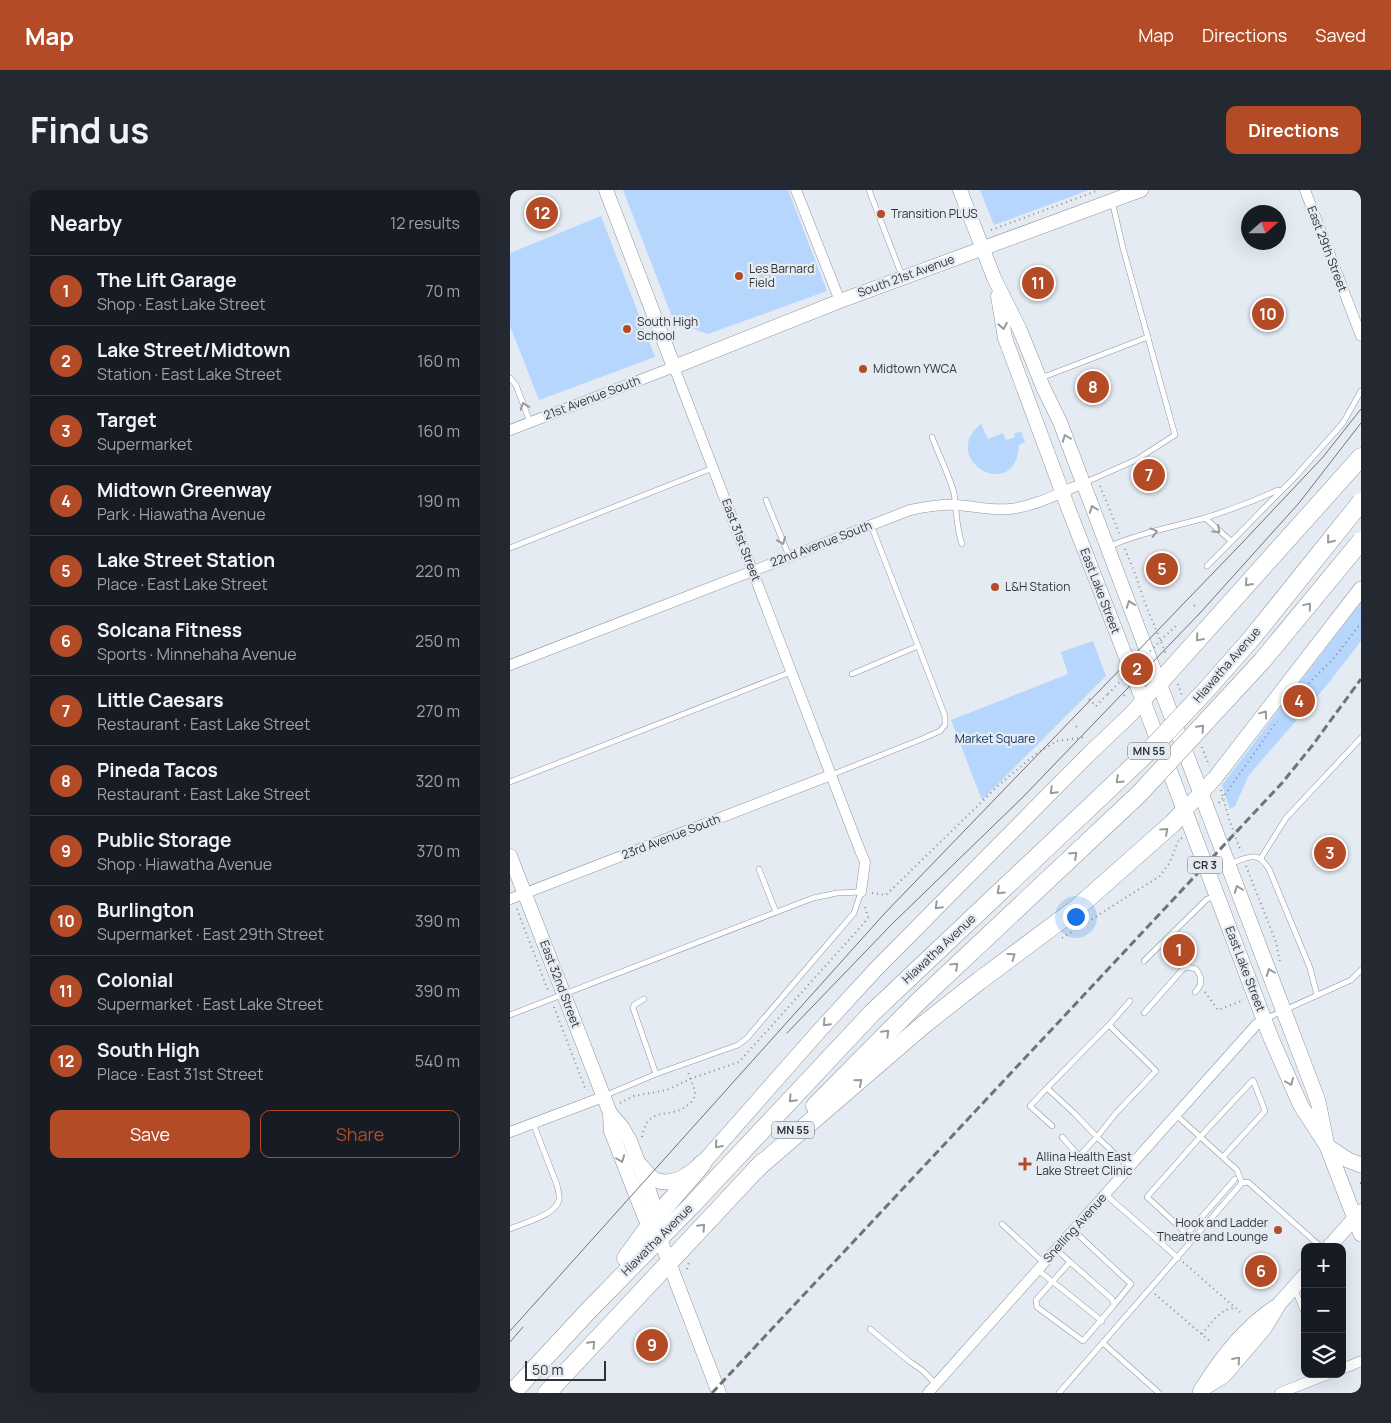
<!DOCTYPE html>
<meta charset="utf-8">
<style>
body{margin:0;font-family:Manrope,sans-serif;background:#242831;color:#f1f3f6}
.controls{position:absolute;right:15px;bottom:15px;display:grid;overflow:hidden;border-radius:10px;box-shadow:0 5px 20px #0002}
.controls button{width:45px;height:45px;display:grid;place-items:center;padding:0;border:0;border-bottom:1px solid #363941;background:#171b24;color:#f1f3f6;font:25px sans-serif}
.compass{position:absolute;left:731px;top:15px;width:45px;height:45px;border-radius:50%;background:#171b24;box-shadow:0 5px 20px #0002;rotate:69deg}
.scale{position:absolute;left:15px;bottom:12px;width:81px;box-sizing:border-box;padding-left:5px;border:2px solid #323437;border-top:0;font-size:14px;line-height:18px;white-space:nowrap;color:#323437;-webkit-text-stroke:4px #e5ebf3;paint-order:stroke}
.you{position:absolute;left:565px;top:726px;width:18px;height:18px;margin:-12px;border:4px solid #fff;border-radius:50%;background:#1a73e8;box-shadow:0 0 0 8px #1a73e833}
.badge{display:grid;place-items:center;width:32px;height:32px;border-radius:50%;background:#b34b27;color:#fff;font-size:16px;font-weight:700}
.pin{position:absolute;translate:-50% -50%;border:2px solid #fff;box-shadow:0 1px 5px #0006}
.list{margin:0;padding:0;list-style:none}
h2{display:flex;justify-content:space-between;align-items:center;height:65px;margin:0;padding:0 20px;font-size:21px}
h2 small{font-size:16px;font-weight:400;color:#9ea1a6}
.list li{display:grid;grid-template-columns:32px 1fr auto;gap:15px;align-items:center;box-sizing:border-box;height:70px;padding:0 20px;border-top:1px solid #363941}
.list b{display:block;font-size:19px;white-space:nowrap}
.list p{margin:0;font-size:16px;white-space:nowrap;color:#9ea1a6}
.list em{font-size:16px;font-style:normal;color:#9ea1a6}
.actions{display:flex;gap:10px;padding:15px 20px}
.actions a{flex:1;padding:11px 0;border:1px solid #b34b27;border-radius:10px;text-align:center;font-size:18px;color:#b34b27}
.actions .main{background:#b34b27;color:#fff}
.icon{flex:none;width:28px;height:28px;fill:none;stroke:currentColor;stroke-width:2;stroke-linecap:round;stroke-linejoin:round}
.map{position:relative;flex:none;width:851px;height:1203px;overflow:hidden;border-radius:10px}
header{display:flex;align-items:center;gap:30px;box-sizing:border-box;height:70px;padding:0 25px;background:#b34b27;color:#fff}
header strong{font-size:24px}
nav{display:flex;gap:28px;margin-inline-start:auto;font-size:18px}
.intro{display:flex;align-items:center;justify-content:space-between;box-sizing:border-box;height:120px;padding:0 30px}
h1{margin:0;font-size:35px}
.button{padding:12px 22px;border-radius:10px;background:#b34b27;color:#fff;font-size:18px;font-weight:700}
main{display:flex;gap:30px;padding:0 30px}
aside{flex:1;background:#171b24;border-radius:10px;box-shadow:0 5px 20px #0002}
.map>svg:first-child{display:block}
.green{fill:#b6d6fe}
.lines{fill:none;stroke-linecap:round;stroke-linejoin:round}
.lane-casing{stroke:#8f959c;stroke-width:6}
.street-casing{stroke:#8f959c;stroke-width:11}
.secondary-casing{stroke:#8f959c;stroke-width:15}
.primary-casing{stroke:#8f959c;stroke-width:16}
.highway-casing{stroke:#8f959c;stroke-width:19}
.path{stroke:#898d92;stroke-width:2;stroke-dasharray:1 4;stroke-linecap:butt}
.lane{stroke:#fff;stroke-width:5}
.street{stroke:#fff;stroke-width:10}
.secondary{stroke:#fff;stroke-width:14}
.primary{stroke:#fff;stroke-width:15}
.highway{stroke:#fff;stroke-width:18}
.tram{stroke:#707378;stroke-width:1}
.rail{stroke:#707378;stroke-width:3;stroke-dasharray:8 4;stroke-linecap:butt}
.highway-bridge-casing{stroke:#8f959c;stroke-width:19;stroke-linecap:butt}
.path-bridge{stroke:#898d92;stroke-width:2;stroke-dasharray:1 4;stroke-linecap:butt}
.highway-bridge{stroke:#fff;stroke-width:18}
.oneway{stroke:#989a9b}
.poi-dot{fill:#b34b27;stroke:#e5ebf3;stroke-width:2}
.labels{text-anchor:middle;stroke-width:4.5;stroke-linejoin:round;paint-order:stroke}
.shield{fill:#e5ebf3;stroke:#686b6f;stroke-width:1}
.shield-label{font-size:11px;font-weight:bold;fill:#323437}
.poi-label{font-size:12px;fill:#323437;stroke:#e5ebf3;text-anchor:start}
.street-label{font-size:12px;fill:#323437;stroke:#e5ebf3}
.park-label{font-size:12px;fill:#0a325e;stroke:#e5ebf3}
</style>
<header>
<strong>Map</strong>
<nav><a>Map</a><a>Directions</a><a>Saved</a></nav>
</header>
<div class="intro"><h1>Find us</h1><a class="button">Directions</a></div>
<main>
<aside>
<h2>Nearby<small>12 results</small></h2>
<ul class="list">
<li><span class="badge">1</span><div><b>The Lift Garage</b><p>Shop · East Lake Street</p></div><em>70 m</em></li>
<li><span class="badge">2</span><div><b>Lake Street/Midtown</b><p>Station · East Lake Street</p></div><em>160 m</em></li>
<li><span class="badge">3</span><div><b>Target</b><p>Supermarket</p></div><em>160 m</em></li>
<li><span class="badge">4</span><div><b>Midtown Greenway</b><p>Park · Hiawatha Avenue</p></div><em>190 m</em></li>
<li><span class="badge">5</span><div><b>Lake Street Station</b><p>Place · East Lake Street</p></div><em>220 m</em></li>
<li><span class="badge">6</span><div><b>Solcana Fitness</b><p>Sports · Minnehaha Avenue</p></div><em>250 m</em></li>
<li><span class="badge">7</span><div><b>Little Caesars</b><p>Restaurant · East Lake Street</p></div><em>270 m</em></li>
<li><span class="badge">8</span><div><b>Pineda Tacos</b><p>Restaurant · East Lake Street</p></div><em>320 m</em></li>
<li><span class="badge">9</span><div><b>Public Storage</b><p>Shop · Hiawatha Avenue</p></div><em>370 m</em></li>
<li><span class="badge">10</span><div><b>Burlington</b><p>Supermarket · East 29th Street</p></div><em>390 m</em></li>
<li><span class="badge">11</span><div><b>Colonial</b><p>Supermarket · East Lake Street</p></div><em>390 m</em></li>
<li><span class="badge">12</span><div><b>South High</b><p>Place · East 31st Street</p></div><em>540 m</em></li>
</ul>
<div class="actions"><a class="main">Save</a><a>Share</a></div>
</aside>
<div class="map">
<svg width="851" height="1203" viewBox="0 0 851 1203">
<rect width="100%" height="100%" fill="#e5ebf3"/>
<g class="green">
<path d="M 113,0 L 278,0 L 317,101 L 198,144 L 164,132 Z"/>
<path d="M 470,0 L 579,0 L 484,35 Z"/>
<path d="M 91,26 L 145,167 L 29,210 L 0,136 L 0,63 Z"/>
<path d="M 471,234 L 478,249 L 493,243 L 496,250 L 505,247 L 504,244 L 511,241 L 515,252 L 509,255 C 506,315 427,269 471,234 Z"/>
<path d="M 851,412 L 851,451 L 817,495 L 739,585 L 725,616 L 720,619 L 712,595 Z"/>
<path d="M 583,451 L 596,486 L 472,610 L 441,530 L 558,484 L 551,462 Z"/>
</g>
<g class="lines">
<defs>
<g id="lane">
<path d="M 359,0 L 392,86"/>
<path d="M 0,188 L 6,195 L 20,232"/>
<path d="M 531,188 L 638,147"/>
<path d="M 422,247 C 429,266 439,284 444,303 C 447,321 446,338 452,354"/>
<path d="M 574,293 L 626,270 L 665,245 L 613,58 L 602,11"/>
<path d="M 256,310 L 279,366"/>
<path d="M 695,328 L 721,351"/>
<path d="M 598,357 C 629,343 663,337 695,328 C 720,320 744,311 768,300"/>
<path d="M 0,358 L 203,278"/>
<path d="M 697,376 L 785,287 L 833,233 L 851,201"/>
<path d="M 342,484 L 408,456 L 361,335"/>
<path d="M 321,585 L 412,549 L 430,541 L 435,535 L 435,526 L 408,456"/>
<path d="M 0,592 L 281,482"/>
<path d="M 751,668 L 776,628 L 851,548"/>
<path d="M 720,674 C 739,667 747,660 759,679 L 800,778 L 807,805"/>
<path d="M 249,679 L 266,722"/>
<path d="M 634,771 L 697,709 L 706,706"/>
<path d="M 134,809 L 124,815 L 123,818 L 146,884"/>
<path d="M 634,823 L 673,779 L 677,777 L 686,779 C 692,787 693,795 685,802"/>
<path d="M 0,825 L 303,708 L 327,703 L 351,702 L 344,723 L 237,848 L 228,855 L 146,884 L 94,906"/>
<path d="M 757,828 L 841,790 L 851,780"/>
<path d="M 537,898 L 520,916 L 542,936"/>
<path d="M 552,947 L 569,966 L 587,947 L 564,923 L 537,898 L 599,835"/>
<path d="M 713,967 L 755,921 L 743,890 L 690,947 L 637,1007 L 677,1044 L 725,989"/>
<path d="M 619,977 L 587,947 L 606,923 L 646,881 L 599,835 L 620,811"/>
<path d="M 732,993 L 738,992 L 811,1057"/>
<path d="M 595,1004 L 668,1068"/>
<path d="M 492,1034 L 534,1073"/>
<path d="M 0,1039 C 13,1033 46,1025 49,1010 C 50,1005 48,1000 47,995 L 23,933"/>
<path d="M 563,1040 L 621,1094 L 604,1115"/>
<path d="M 546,1059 L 560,1072 L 602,1109 L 604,1115 L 573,1151 L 527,1117 L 526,1110 L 560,1072"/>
<path d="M 528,1080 L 592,1131"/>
<path d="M 785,1100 L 795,1125"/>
<path d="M 360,1139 L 399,1171 L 413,1181 L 426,1194"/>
<path d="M 593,1153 L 649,1203"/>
<path d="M 549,1203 L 732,993 L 727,980 L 666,925"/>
</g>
<g id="street">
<path d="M 286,0 L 330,111"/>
<path d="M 795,0 L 851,146"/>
<path d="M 0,240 L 164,177 L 351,663 L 355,672 L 351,702"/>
<path d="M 0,475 L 400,320 C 415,317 430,314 446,315 C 464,316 482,321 500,319 C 526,316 550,303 573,293"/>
<path d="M 0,709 L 321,585"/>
<path d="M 0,942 L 93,907"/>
<path d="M 832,1179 L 851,1171"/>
<path d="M 418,1203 L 746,835 L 754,830"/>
<path d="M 770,1203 L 818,1184"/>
</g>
<g id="secondary">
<path d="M 96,0 L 164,177 L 330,111 L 631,0"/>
<path d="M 450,0 L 484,88 L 510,140 L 533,197 L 550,232 L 649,493"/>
<path d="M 488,106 L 495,148 L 557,315 L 633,511"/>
<path d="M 0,666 L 100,923 L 101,941 L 135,1028 L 143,1031"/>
<path d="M 100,923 L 112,937 L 120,951 L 138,998 L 146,1021 L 143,1031 L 209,1203"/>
<path d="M 819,1057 L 851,1021"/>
<path d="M 692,1198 C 711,1167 735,1137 765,1117"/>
<path d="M 690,1201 L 714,1186 L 755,1138 L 770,1113 L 795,1085"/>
</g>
<g id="primary">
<path d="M 633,511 L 761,848 L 791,916 L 817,956 L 838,970 L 851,975"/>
<path d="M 674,621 L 705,588 L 851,399"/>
<path d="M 128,973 C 133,978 139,987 145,990 C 164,997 179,984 192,974 L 310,840 L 367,778 L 577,566 L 620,525 L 649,493 L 808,911 L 817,956 L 851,1044"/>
</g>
<g id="highway">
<path d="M 649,493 L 851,267"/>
<path d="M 305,916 L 410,810"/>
<path d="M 245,980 L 412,836 L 469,791 L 567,718 L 663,633 L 674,621"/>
<path d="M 116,1068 L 143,1031 L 192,974"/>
<path d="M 2,1203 L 80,1119 L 182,1015 L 362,823 L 401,786"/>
<path d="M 37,1203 L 253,972"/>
</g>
</defs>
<use href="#lane" class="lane-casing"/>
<use href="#street" class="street-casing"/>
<use href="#secondary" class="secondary-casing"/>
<use href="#primary" class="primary-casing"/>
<use href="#highway" class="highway-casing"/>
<g class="path">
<path d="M 481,40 L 589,0"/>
<path d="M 590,296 L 610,345"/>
<path d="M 615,359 L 626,386 L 633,408 L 656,464"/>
<path d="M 684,416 L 685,415"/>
<path d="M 654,447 L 666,436"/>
<path d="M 668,494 L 672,506"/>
<path d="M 788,504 L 824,468 L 851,433"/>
<path d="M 614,506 L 617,502"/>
<path d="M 579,509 L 586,516 L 598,504"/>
<path d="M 566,537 L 569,535"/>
<path d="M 692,557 L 699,576"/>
<path d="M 711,600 L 719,629 L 731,662"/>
<path d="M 709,613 L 767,531"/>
<path d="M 736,676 L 766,752 L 770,772"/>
<path d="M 362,703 L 376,705 L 490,594 L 527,563 L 547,551 L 577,547"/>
<path d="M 7,719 L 39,803"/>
<path d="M 552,748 L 650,686 L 660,672 L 669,649 L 672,648"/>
<path d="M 695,802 L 708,820 L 734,810"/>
<path d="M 44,817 L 75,898 L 78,900"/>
<path d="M 110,913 L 124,906 L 157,900 L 180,889 L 229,872 L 355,732 L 358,727 L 355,717"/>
<path d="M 132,947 C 138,913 161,931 179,914 C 182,912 185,908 185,904 C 185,898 180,889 178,882"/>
<path d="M 850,993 L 851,993"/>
<path d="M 673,1072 L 730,1122"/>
<path d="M 177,1079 L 179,1072"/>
<path d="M 645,1104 L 702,1153"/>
<path d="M 692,1144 C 700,1134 710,1119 724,1118"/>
</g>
<use href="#lane" class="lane"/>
<use href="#street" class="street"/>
<use href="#secondary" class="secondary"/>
<use href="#primary" class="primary"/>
<use href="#highway" class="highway"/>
<g class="tram">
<path d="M 277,843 L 381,735 L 513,607 L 690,423 L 789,313 L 851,233"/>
<path d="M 0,1141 L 375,723 L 731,354 L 813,267 L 851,219"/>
<path d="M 0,1152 L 13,1137"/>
</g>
<path class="rail" d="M 202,1203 L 772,593 L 802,556 L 851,489"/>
<defs>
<g id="highway-bridge">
<path d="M 401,786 L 638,562 L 698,498 L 742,448 L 851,312"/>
<path d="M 410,810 L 629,604 L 752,471 L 851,351"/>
</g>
</defs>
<use href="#highway-bridge" class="highway-bridge-casing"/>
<path class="path-bridge" d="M 598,504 L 654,447"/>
<use href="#highway-bridge" class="highway-bridge"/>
</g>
<defs><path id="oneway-chevron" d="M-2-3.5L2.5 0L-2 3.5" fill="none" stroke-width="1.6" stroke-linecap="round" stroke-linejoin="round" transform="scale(1.25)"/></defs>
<g class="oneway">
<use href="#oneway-chevron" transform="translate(493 136) rotate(80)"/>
<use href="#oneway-chevron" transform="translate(14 216) rotate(-110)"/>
<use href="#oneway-chevron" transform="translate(556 248) rotate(-111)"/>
<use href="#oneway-chevron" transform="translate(583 319) rotate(-111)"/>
<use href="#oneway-chevron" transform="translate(707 340) rotate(42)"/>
<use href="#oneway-chevron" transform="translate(644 342) rotate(-15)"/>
<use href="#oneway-chevron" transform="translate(820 350) rotate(129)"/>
<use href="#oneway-chevron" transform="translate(272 351) rotate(67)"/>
<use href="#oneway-chevron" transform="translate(738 393) rotate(132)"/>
<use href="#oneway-chevron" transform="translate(620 414) rotate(-110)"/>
<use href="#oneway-chevron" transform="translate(798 416) rotate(-50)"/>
<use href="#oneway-chevron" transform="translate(689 448) rotate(131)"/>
<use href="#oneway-chevron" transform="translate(754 524) rotate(-53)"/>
<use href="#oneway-chevron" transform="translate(691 538) rotate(-47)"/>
<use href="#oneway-chevron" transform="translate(609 590) rotate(137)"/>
<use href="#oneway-chevron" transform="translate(543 601) rotate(135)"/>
<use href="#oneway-chevron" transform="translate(655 641) rotate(-42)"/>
<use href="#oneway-chevron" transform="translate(564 665) rotate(-43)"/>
<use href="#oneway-chevron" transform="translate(728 699) rotate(-111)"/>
<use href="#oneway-chevron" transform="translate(490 701) rotate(137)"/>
<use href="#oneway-chevron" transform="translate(428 716) rotate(135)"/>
<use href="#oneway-chevron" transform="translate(502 766) rotate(-36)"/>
<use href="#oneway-chevron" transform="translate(445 776) rotate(-43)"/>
<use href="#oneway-chevron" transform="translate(760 782) rotate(-111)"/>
<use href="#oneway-chevron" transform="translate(316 833) rotate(133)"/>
<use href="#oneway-chevron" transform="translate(376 843) rotate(-46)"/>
<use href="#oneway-chevron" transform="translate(349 892) rotate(-40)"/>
<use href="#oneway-chevron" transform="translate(780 892) rotate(67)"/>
<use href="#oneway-chevron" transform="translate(282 909) rotate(133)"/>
<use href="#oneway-chevron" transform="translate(208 955) rotate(131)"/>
<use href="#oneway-chevron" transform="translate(111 969) rotate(69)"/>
<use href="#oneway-chevron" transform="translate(192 1037) rotate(-47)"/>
<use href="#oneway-chevron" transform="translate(82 1154) rotate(-47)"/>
<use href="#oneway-chevron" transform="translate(727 1170) rotate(-49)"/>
</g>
<g class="poi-dot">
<circle cx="371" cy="24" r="5"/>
<circle cx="229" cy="86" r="5"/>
<circle cx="117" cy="139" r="5"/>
<circle cx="353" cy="179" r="5"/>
<circle cx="485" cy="397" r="5"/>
<path d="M512.5 966.5h5v5h5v5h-5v5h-5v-5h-5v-5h5z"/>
<circle cx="768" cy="1040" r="5"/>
</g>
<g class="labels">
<g class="shield">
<rect x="618" y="552.5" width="42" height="17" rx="4"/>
<rect x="677.5" y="666.5" width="35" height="17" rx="4"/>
<rect x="262" y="931.5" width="42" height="17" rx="4"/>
</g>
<g class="shield-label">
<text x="639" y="565">MN 55</text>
<text x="695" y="679">CR 3</text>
<text x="283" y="944">MN 55</text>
</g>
<g class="poi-label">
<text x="381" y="28">Transition PLUS</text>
<text x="239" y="83">Les Barnard<tspan x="239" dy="14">Field</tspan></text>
<text x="127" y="136">South High<tspan x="127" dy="14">School</tspan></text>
<text x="363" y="183">Midtown YWCA</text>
<text x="495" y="401">L&amp;H Station</text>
<text x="526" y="971">Allina Health East<tspan x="526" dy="14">Lake Street Clinic</tspan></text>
<text x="758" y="1037" text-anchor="end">Hook and Ladder<tspan x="758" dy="14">Theatre and Lounge</tspan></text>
</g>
<g class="street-label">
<text transform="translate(817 59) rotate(69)" y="4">East 29th Street</text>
<text transform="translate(396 86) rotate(-20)" y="4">South 21st Avenue</text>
<text transform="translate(82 208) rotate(-21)" y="4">21st Avenue South</text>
<text transform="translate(231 350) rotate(69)" y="4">East 31st Street</text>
<text transform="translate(311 354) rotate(-21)" y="4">22nd Avenue South</text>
<text transform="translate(590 401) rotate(69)" y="4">East Lake Street</text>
<text transform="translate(717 475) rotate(-49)" y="4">Hiawatha Avenue</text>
<text transform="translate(161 647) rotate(-21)" y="4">23rd Avenue South</text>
<text transform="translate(429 759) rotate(-43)" y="4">Hiawatha Avenue</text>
<text transform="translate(735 779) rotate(69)" y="4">East Lake Street</text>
<text transform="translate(50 794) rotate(69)" y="4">East 32nd Street</text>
<text transform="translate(565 1038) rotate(-48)" y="4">Snelling Avenue</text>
<text transform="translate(147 1050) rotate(-45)" y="4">Hiawatha Avenue</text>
</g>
<g class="park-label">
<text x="485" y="553">Market Square</text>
</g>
</g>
</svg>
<div class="controls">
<button>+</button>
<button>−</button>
<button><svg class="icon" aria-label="layers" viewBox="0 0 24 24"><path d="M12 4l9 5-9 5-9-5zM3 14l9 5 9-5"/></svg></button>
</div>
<svg class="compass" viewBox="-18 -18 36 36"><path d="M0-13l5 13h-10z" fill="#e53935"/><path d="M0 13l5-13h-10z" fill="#9ea1a6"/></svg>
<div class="scale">50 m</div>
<div class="you"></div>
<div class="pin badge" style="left:669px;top:760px">1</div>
<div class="pin badge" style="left:627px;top:479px">2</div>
<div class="pin badge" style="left:820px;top:663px">3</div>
<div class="pin badge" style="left:789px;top:511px">4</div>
<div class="pin badge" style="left:652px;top:379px">5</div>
<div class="pin badge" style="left:751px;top:1081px">6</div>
<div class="pin badge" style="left:639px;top:285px">7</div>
<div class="pin badge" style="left:583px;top:197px">8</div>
<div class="pin badge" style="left:142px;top:1155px">9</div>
<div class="pin badge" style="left:758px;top:124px">10</div>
<div class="pin badge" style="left:528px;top:93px">11</div>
<div class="pin badge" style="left:32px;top:23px">12</div>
</div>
</main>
